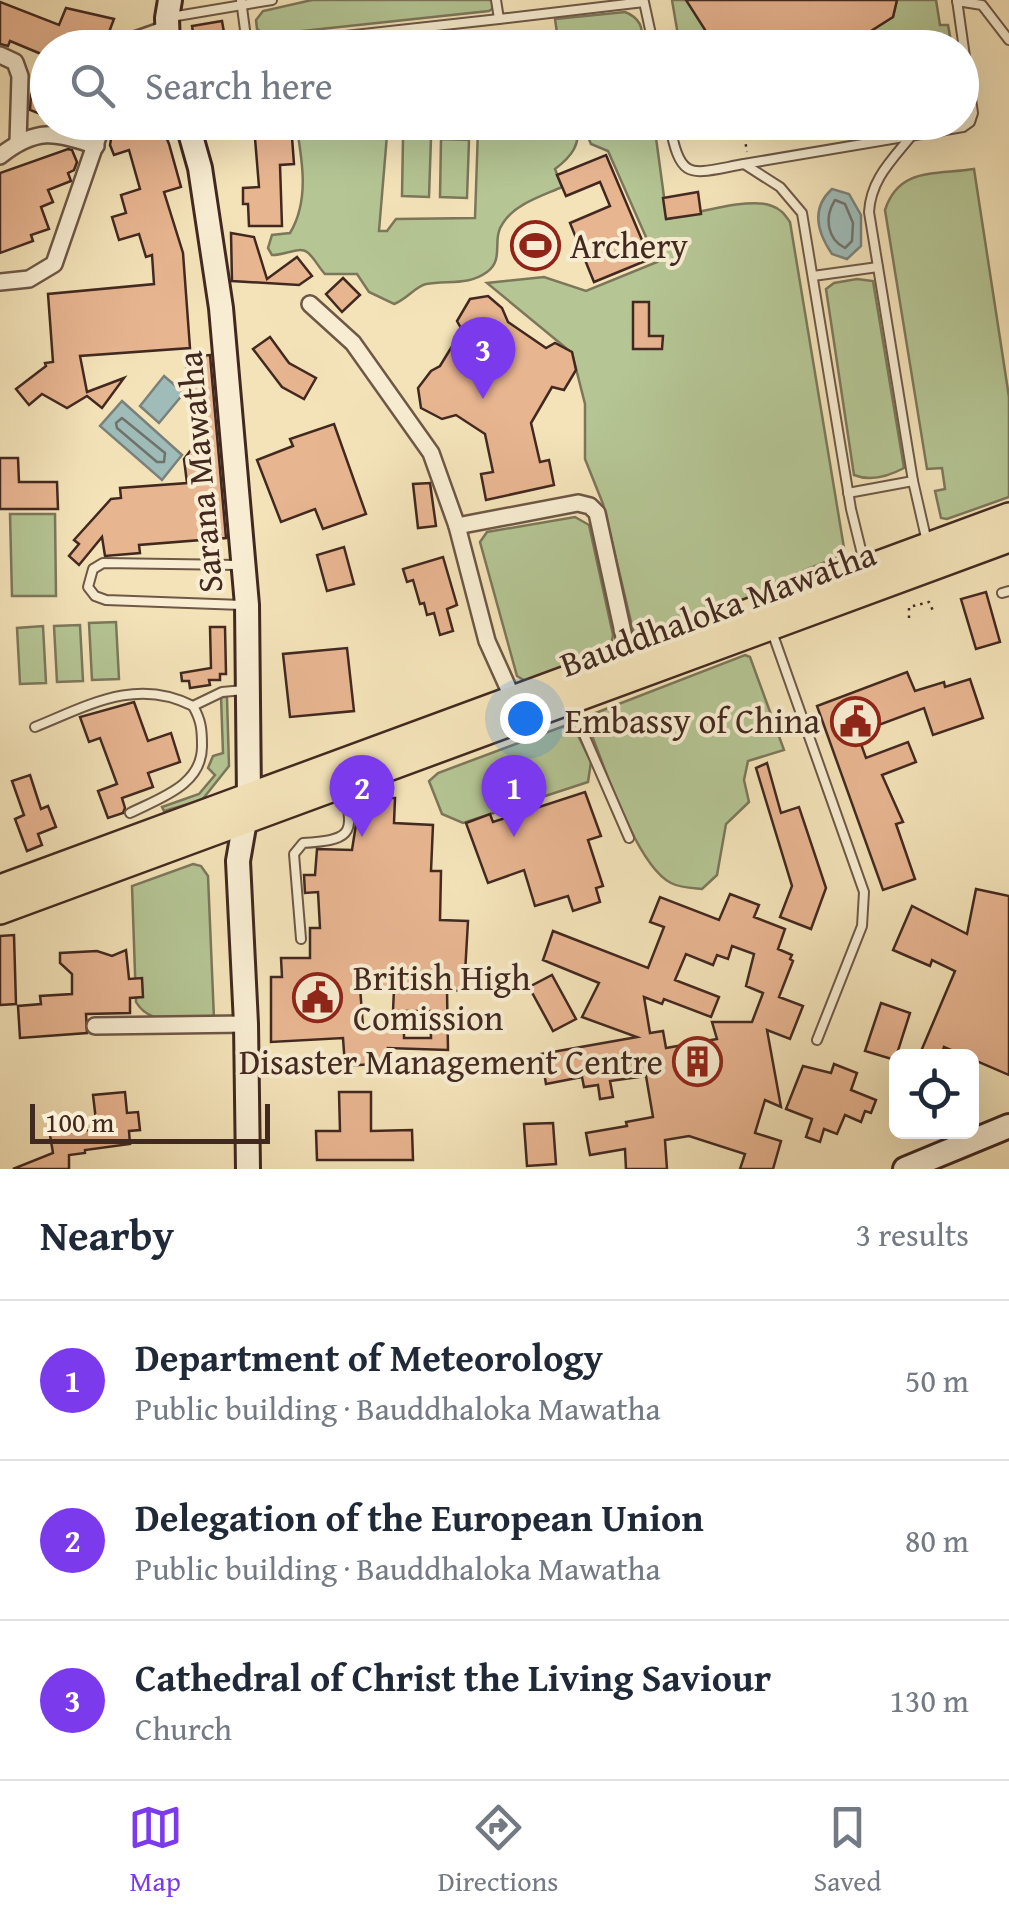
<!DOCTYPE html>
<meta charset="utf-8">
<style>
body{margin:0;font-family:"Gentium Book Plus",serif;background:#f2f2f3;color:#1f2937}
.controls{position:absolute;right:30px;bottom:30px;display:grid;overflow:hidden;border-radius:15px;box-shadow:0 10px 40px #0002}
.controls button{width:90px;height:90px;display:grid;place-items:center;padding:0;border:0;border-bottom:2px solid #e0e1e3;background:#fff;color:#1f2937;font:50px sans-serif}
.scale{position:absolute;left:30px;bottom:25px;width:240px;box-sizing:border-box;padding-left:10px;border:5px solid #422920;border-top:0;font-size:28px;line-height:35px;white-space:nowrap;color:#422920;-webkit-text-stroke:8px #f8edd2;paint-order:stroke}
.you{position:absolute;left:525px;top:718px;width:35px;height:35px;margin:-25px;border:8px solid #fff;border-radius:50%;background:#1a73e8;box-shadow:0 0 0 15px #1a73e833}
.badge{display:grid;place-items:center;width:65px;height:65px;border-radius:50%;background:#7c3aed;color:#fff;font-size:32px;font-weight:700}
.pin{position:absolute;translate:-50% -82px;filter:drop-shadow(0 2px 5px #0008)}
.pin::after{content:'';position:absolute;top:52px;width:35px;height:30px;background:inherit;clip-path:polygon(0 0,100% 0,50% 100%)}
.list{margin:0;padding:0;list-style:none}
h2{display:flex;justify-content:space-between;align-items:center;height:130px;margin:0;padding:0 40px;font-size:42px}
h2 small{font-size:32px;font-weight:400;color:#747a83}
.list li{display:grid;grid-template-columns:65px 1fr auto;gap:30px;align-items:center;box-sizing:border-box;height:160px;padding:0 40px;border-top:2px solid #e0e1e3}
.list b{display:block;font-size:38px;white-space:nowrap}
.list p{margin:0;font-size:32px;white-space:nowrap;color:#747a83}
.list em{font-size:32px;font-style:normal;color:#747a83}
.icon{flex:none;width:55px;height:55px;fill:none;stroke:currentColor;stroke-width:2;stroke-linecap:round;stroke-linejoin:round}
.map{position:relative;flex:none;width:1009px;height:1169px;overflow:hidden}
.search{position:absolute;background:#fff;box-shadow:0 10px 40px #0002;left:30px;right:30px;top:30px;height:110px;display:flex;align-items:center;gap:25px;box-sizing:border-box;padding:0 35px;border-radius:55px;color:#747a83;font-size:38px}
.sheet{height:610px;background:#fff}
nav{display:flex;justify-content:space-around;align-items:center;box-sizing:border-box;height:140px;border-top:2px solid #e0e1e3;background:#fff;font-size:28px;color:#747a83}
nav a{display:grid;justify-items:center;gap:5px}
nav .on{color:#7c3aed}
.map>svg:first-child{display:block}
.green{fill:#b5c594;stroke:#7c775a;stroke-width:2.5}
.water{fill:#9fbcb9;stroke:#7a817c;stroke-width:2.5}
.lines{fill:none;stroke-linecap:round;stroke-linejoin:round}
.shore{stroke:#70726c;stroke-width:2.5}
.building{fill:#e8b591;stroke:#422920;stroke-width:2.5;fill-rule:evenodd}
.lane-casing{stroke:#6e5846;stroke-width:12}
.street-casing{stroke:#6e5846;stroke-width:20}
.secondary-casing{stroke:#422920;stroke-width:28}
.primary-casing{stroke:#422920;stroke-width:30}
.path{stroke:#422920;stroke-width:2.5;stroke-dasharray:2.5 5;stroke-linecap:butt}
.lane{stroke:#f8edd2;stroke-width:8}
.street{stroke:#f8edd2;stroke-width:15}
.secondary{stroke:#f8edd2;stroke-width:22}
.primary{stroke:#f4e3b9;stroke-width:25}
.labels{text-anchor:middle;stroke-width:8;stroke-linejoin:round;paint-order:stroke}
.poi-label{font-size:35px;fill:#422920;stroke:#f8edd2;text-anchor:start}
.street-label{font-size:35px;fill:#422920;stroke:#f8edd2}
</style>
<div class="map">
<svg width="1009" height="1169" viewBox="0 0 1009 1169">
<rect width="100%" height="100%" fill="#f4e3b9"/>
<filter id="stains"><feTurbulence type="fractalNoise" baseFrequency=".002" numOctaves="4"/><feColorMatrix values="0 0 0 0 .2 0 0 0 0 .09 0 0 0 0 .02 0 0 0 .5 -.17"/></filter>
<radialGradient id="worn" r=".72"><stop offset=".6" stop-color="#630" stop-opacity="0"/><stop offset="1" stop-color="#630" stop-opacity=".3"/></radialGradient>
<g class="green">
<path d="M 312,0 L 494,0 L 495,7 L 489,11 L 265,35 L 257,29 L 256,20 L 263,11 Z"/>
<path d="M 672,0 L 686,0 L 728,47 L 680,47 Z"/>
<path d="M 897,0 L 936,0 L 940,25 L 948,25 L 952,47 L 844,48 L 893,17 Z"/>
<path d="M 625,12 C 643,19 642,30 644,47 L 559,47 L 555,19 Z"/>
<path d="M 296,123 L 388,123 L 379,231 L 387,231 L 396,219 L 475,218 L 478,129 L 404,123 L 575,123 C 583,143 571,157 555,169 L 562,187 C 542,196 515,204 503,223 C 491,239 505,259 487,272 C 468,286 447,280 426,284 C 416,286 407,299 394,304 L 369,292 L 357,274 L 325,274 C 319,268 314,257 307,252 C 299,246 283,256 272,255 L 268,248 L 272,235 L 290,233 C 310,200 302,159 296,123 Z"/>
<path d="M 582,123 L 654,123 L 667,219 C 692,215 750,196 772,206 C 781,209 785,215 790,222 L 845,554 L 776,582 L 773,598 L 637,647 L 603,504 L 585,459 L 585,404 L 572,353 L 487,283 L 544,277 L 586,291 L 657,262 L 608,151 L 591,144 Z"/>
<path d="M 403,138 L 431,138 L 429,197 L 402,196 Z"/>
<path d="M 441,139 L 469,140 L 467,198 L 440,197 Z"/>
<path d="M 974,169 L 1009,397 L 1009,497 L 947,519 L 941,518 L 935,491 L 945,489 L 942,468 L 927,469 L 885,210 C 899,167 935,175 974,169 Z"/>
<path d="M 857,279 L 873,281 L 904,468 C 889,476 871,482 854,475 L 826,289 L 834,283 Z"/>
<path d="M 10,514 L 55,514 L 56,596 L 12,596 Z"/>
<path d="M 575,517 L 589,525 L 613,635 L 611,646 L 604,654 L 527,682 L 517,676 L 480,542 L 487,532 Z"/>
<path d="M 116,622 L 119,679 L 92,680 L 89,623 Z"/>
<path d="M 80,625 L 83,681 L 57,682 L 54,626 Z"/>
<path d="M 43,626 L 46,683 L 20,684 L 17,628 Z"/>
<path d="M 745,655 L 750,657 L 784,750 L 748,761 L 744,780 L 749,802 L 726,824 L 717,875 L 702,889 C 691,888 681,888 671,883 C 635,865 601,757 585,717 Z"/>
<path d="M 221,697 L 227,697 L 229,766 L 202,800 L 164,811 L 162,807 L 199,794 L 215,775 L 208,768 L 213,756 L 223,753 Z"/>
<path d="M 572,723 L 591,762 L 588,782 L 463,823 L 442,814 L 429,781 L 438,773 Z"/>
<path d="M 193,864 L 201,866 L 208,876 L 214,1019 C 188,1019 151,1028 136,1002 L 132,886 Z"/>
</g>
<g class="water">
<path d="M 832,189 L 849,194 L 861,215 L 861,246 L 847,259 L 832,254 C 817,232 811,208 832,189 Z"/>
<path d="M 164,376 L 184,393 L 159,423 L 140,406 Z"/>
<path d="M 122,401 L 182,455 L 162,480 L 100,426 Z"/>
</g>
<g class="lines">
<g class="shore">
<path d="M 835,200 L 845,204 L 853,223 L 852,241 L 845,248 C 827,239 824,217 835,200 Z"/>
<path d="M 122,418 L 165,453 L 164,462 L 157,462 L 117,428 L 116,423 Z"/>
</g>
</g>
<g class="building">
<path d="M 686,0 L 897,0 L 893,17 L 844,48 L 728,48 L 714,44 Z"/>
<path d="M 0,2 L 59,25 L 66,8 L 114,19 L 103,48 L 48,48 L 48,117 L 30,110 L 31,95 L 46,56 L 10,41 L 8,46 L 0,44 Z"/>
<path d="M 222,21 L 225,38 L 195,44 L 192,26 Z"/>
<path d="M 450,33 L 452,48 L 396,48 L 396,39 Z"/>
<path d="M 114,122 L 160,122 L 169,144 L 181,187 L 164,192 L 183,253 L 190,348 L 80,356 L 87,392 L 124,378 L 102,408 L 87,396 L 67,408 L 42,394 L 29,405 L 16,389 L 46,366 L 45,363 L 53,362 L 48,294 L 154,284 L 152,255 L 146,257 L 139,234 L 119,240 L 112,217 L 126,213 L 121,195 L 140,189 L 129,150 L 114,155 L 110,145 Z"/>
<path d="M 291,124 L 294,164 L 280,165 L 282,226 L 249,226 L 248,204 L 243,204 L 243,188 L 259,187 L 254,126 Z"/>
<path d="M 68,149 L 72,150 L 77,162 L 74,170 L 68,173 L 71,181 L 48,190 L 53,202 L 41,207 L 49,229 L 31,235 L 33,241 L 0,253 L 0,173 Z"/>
<path d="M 606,155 L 650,259 L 594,282 L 570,223 L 610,206 L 600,182 L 566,196 L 557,175 Z"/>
<path d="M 698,192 L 701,214 L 666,219 L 663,198 Z"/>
<path d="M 231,233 L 254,237 L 267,279 L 297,257 L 312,276 L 299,285 L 232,281 Z"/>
<path d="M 343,278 L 360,295 L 342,312 L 326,294 Z"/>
<path d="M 488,296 L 502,308 L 508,322 L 546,348 L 555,343 L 572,352 L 576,370 L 564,390 L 552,387 L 531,423 L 540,462 L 549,460 L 554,485 L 486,500 L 481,474 L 493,472 L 485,434 L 456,415 L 442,419 L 421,408 L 418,388 L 431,371 L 440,366 L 462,330 L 457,321 L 470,299 Z"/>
<path d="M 633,302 L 649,302 L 649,336 L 663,336 L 662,349 L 633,349 Z"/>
<path d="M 270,337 L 289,363 L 316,378 L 304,399 L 282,387 L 253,349 Z"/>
<path d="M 210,355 L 226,538 L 139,545 L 140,553 L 105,556 L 102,537 L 79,565 L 69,556 L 79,544 L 74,540 L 111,499 L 121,498 L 120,488 L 187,483 L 184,459 L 194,446 L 186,357 Z"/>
<path d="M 334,424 L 366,514 L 323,529 L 315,509 L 281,522 L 257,460 L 293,446 L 290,439 Z"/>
<path d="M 0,458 L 18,458 L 19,482 L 57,482 L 58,509 L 0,509 Z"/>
<path d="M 430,483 L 436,526 L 418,528 L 413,484 Z"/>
<path d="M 344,547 L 354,584 L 327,591 L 317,555 Z"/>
<path d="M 443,557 L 457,605 L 447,609 L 453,631 L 440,635 L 434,613 L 427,615 L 424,603 L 420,604 L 413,580 L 407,582 L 403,569 Z"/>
<path d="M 986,592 L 1000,642 L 976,649 L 961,599 Z"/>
<path d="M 210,627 L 225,627 L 226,674 L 220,674 L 220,680 L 209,680 L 210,685 L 190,688 L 189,681 L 182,681 L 181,673 L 211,668 Z"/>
<path d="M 347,648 L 354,711 L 290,717 L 283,654 Z"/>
<path d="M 907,672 L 915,691 L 944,682 L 945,687 L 970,679 L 983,718 L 933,735 L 924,708 L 857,733 L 866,758 L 908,742 L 916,762 L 882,775 L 903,822 L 896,824 L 915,879 L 883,890 L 817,706 Z"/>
<path d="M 134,702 L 148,741 L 171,733 L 180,762 L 148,773 L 153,787 L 122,798 L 125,808 L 123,813 L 108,818 L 98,791 L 117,784 L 100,738 L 89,742 L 80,717 Z"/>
<path d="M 767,763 L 781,813 L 799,807 L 826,888 L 811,929 L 780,917 L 792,886 L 756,768 Z"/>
<path d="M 30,775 L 41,809 L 48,806 L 56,827 L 38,834 L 42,845 L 27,851 L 15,819 L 24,815 L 12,781 Z"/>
<path d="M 585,792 L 601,836 L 588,840 L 603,886 L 596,888 L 600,902 L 573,911 L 568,896 L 535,906 L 524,870 L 488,883 L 466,823 L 490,814 L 493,822 Z"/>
<path d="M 377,798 L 395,798 L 394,823 L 433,825 L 431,871 L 441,871 L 440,920 L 468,921 L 464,991 L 447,990 L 448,1050 L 388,1048 L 389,1063 L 345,1066 L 343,1038 L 271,1042 L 271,977 L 282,977 L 281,958 L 310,958 L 310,928 L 320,928 L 318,892 L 305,893 L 304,875 L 315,875 L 317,849 L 352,850 L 357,818 L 355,803 L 377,804 ZM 360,987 L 394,989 L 393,1011 L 430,1011 L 431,1038 L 404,1038 L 404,1025 L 363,1027 Z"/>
<path d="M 976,889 L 1009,896 L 1009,1075 L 944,1047 L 941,1056 L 919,1056 L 955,971 L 932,960 L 930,966 L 893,950 L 912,906 L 967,934 Z"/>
<path d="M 730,894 L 759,905 L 754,917 L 785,929 L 778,949 L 792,955 L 790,959 L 793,961 L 779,997 L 803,1006 L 790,1039 L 767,1030 L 781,1107 L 765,1100 L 755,1133 L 781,1141 L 773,1169 L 740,1169 L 745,1154 L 689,1136 L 665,1140 L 667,1169 L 626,1169 L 625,1149 L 590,1155 L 586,1133 L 627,1126 L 626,1122 L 653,1117 L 646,1076 L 610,1081 L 613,1097 L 600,1099 L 598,1085 L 584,1087 L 582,1077 L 546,1084 L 541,1054 L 637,1037 L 582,1017 L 599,983 L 543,960 L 553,931 L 648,968 L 664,927 L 650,922 L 660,897 L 719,920 ZM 732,946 L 754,954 L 746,986 L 763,993 L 752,1022 L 712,1022 L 717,1039 L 666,1048 L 663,1031 L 650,1033 L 644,997 L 662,1004 L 664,999 L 711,1017 L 719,997 L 675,980 L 686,954 L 713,965 L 717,955 L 728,959 Z"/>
<path d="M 14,935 L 16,1004 L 0,1005 L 0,936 Z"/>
<path d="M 126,950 L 129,979 L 142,978 L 143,997 L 130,998 L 130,1013 L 86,1014 L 87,1033 L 20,1038 L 18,1006 L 41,1004 L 40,996 L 72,994 L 72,974 L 60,963 L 60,953 L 97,951 L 112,956 Z"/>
<path d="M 552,975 L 576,1019 L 553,1031 L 529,987 Z"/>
<path d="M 881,1003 L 910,1013 L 895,1060 L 865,1051 Z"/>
<path d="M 834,1064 L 857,1073 L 851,1090 L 876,1100 L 871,1113 L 865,1111 L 861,1122 L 845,1115 L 837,1134 L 824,1129 L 820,1142 L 806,1137 L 812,1119 L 786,1109 L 803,1066 L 831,1073 Z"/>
<path d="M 125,1092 L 127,1113 L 138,1112 L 140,1130 L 129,1131 L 130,1144 L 85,1150 L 85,1153 L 69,1155 L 69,1169 L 13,1169 L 53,1153 L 50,1135 L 97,1129 L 93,1095 Z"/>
<path d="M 339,1092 L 371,1092 L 371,1131 L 412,1130 L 413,1160 L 317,1160 L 316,1131 L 340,1131 Z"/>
<path d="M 553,1123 L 556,1164 L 527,1166 L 524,1124 Z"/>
</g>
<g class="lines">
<defs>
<g id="lane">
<path d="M 241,0 L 247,45"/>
<path d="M 496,0 L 499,19 L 644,2 L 654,48"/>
<path d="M 957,1 L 982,5 L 1009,40"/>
<path d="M 171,17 L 272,0"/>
<path d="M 235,48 L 499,19"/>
<path d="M 669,122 C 681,183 689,174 744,164"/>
<path d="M 912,135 C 892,160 871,179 869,212 L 913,481 L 927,542"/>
<path d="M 813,276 L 878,267"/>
<path d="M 848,493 L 913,481"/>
<path d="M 864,562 L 851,509 L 802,213 L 780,187 L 744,164 L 963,127 L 970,122 L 973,113 L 957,0"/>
<path d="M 238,565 L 103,563 L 93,569 L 88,587 L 95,596 L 106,600 L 242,605"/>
<path d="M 1002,593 L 1009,591"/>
<path d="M 771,629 L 864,892 L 862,926 L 817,1040"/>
<path d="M 571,705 L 629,838"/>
<path d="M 35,727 C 89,705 137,677 193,706"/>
<path d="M 130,813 C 160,798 203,785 202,745 C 202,729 201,720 193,706 L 222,692 L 244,690"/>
<path d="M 301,939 L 294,854 L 303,843 C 346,840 359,837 342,789"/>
</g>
<g id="street">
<path d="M 126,48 L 132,41 L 166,29"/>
<path d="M 0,55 L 15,62 L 20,76 L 18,142"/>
<path d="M 0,156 C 35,128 55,131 96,146"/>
<path d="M 0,282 L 29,279 L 54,264 L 103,122"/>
<path d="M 310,304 L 353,343 L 431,453 L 457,526 L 487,641 L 514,701"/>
<path d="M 457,526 L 578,503 L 590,506 L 597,513 L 629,660"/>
<path d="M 95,1026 L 246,1024"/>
</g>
<g id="secondary">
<path d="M 168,48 L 167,18 L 170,0"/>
<path d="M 187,122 L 200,168 L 221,308 L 247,605 L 249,798 L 238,861 L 246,1024 L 248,1169"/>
<path d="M 905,1169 L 1009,1126"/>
</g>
<g id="primary">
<path d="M 0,888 L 1009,516"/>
<path d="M 0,911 L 1009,539"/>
</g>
</defs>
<use href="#lane" class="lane-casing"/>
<use href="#street" class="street-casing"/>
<use href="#secondary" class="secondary-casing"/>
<use href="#primary" class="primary-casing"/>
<g class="path">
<path d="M 742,122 L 747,152"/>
<path d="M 821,122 L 823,136"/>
<path d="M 909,618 L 909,607 L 929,602 L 934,613"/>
</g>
<use href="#lane" class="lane"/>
<use href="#street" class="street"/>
<use href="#secondary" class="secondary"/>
<use href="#primary" class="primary"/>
</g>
<defs>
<symbol id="stadium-ring" viewBox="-11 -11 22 22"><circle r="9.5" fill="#f8edd2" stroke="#8f2418" stroke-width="1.5"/><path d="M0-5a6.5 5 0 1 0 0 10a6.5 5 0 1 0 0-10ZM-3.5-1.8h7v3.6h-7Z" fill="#8f2418"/></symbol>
<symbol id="civic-ring" viewBox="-11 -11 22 22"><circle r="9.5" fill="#f8edd2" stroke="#8f2418" stroke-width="1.5"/><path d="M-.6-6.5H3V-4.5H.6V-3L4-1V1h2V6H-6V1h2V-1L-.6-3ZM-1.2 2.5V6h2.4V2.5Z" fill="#8f2418"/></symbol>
<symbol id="building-ring" viewBox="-11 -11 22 22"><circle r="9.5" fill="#f8edd2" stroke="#8f2418" stroke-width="1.5"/><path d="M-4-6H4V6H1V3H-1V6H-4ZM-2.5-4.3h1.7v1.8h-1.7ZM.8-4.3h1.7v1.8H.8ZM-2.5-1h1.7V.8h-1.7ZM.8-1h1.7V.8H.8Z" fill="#8f2418"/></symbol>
</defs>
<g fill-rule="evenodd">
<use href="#stadium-ring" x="508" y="218" width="55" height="55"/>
<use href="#civic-ring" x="828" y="694" width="55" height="55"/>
<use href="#civic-ring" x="290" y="970" width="55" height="55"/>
<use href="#building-ring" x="670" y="1034" width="55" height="55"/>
</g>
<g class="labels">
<g class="poi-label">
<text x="570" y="258">Archery</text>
<text x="820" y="733" text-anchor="end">Embassy of China</text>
<text x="353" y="990">British High<tspan x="353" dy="40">Comission</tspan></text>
<text x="663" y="1074" text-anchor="end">Disaster Management Centre</text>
</g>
<g class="street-label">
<text transform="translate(200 472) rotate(-95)" y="12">Sarana Mawatha</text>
<text transform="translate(718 609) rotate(-20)" y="12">Bauddhaloka Mawatha</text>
</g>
</g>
<rect width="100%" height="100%" filter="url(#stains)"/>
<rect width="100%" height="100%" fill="url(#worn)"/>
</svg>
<div class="controls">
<button><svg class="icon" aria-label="locate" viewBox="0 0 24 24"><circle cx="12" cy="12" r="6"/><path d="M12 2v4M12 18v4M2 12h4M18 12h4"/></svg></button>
</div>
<div class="scale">100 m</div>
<div class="you"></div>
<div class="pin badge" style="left:514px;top:837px">1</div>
<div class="pin badge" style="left:362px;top:837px">2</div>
<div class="pin badge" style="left:483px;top:399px">3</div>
<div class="search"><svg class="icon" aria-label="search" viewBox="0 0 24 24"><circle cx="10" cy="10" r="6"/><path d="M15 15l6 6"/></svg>Search here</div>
</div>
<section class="sheet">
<h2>Nearby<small>3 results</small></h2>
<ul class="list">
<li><span class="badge">1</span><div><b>Department of Meteorology</b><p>Public building · Bauddhaloka Mawatha</p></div><em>50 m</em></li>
<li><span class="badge">2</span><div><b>Delegation of the European Union</b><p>Public building · Bauddhaloka Mawatha</p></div><em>80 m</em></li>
<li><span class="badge">3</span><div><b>Cathedral of Christ the Living Saviour</b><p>Church</p></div><em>130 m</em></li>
</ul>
</section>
<nav>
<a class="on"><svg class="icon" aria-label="map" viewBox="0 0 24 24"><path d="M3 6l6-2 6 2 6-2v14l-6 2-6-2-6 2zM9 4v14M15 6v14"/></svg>Map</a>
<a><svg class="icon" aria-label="directions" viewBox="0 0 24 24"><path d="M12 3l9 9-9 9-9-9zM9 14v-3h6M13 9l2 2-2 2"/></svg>Directions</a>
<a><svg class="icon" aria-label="saved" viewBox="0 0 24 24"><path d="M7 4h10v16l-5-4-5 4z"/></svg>Saved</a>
</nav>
